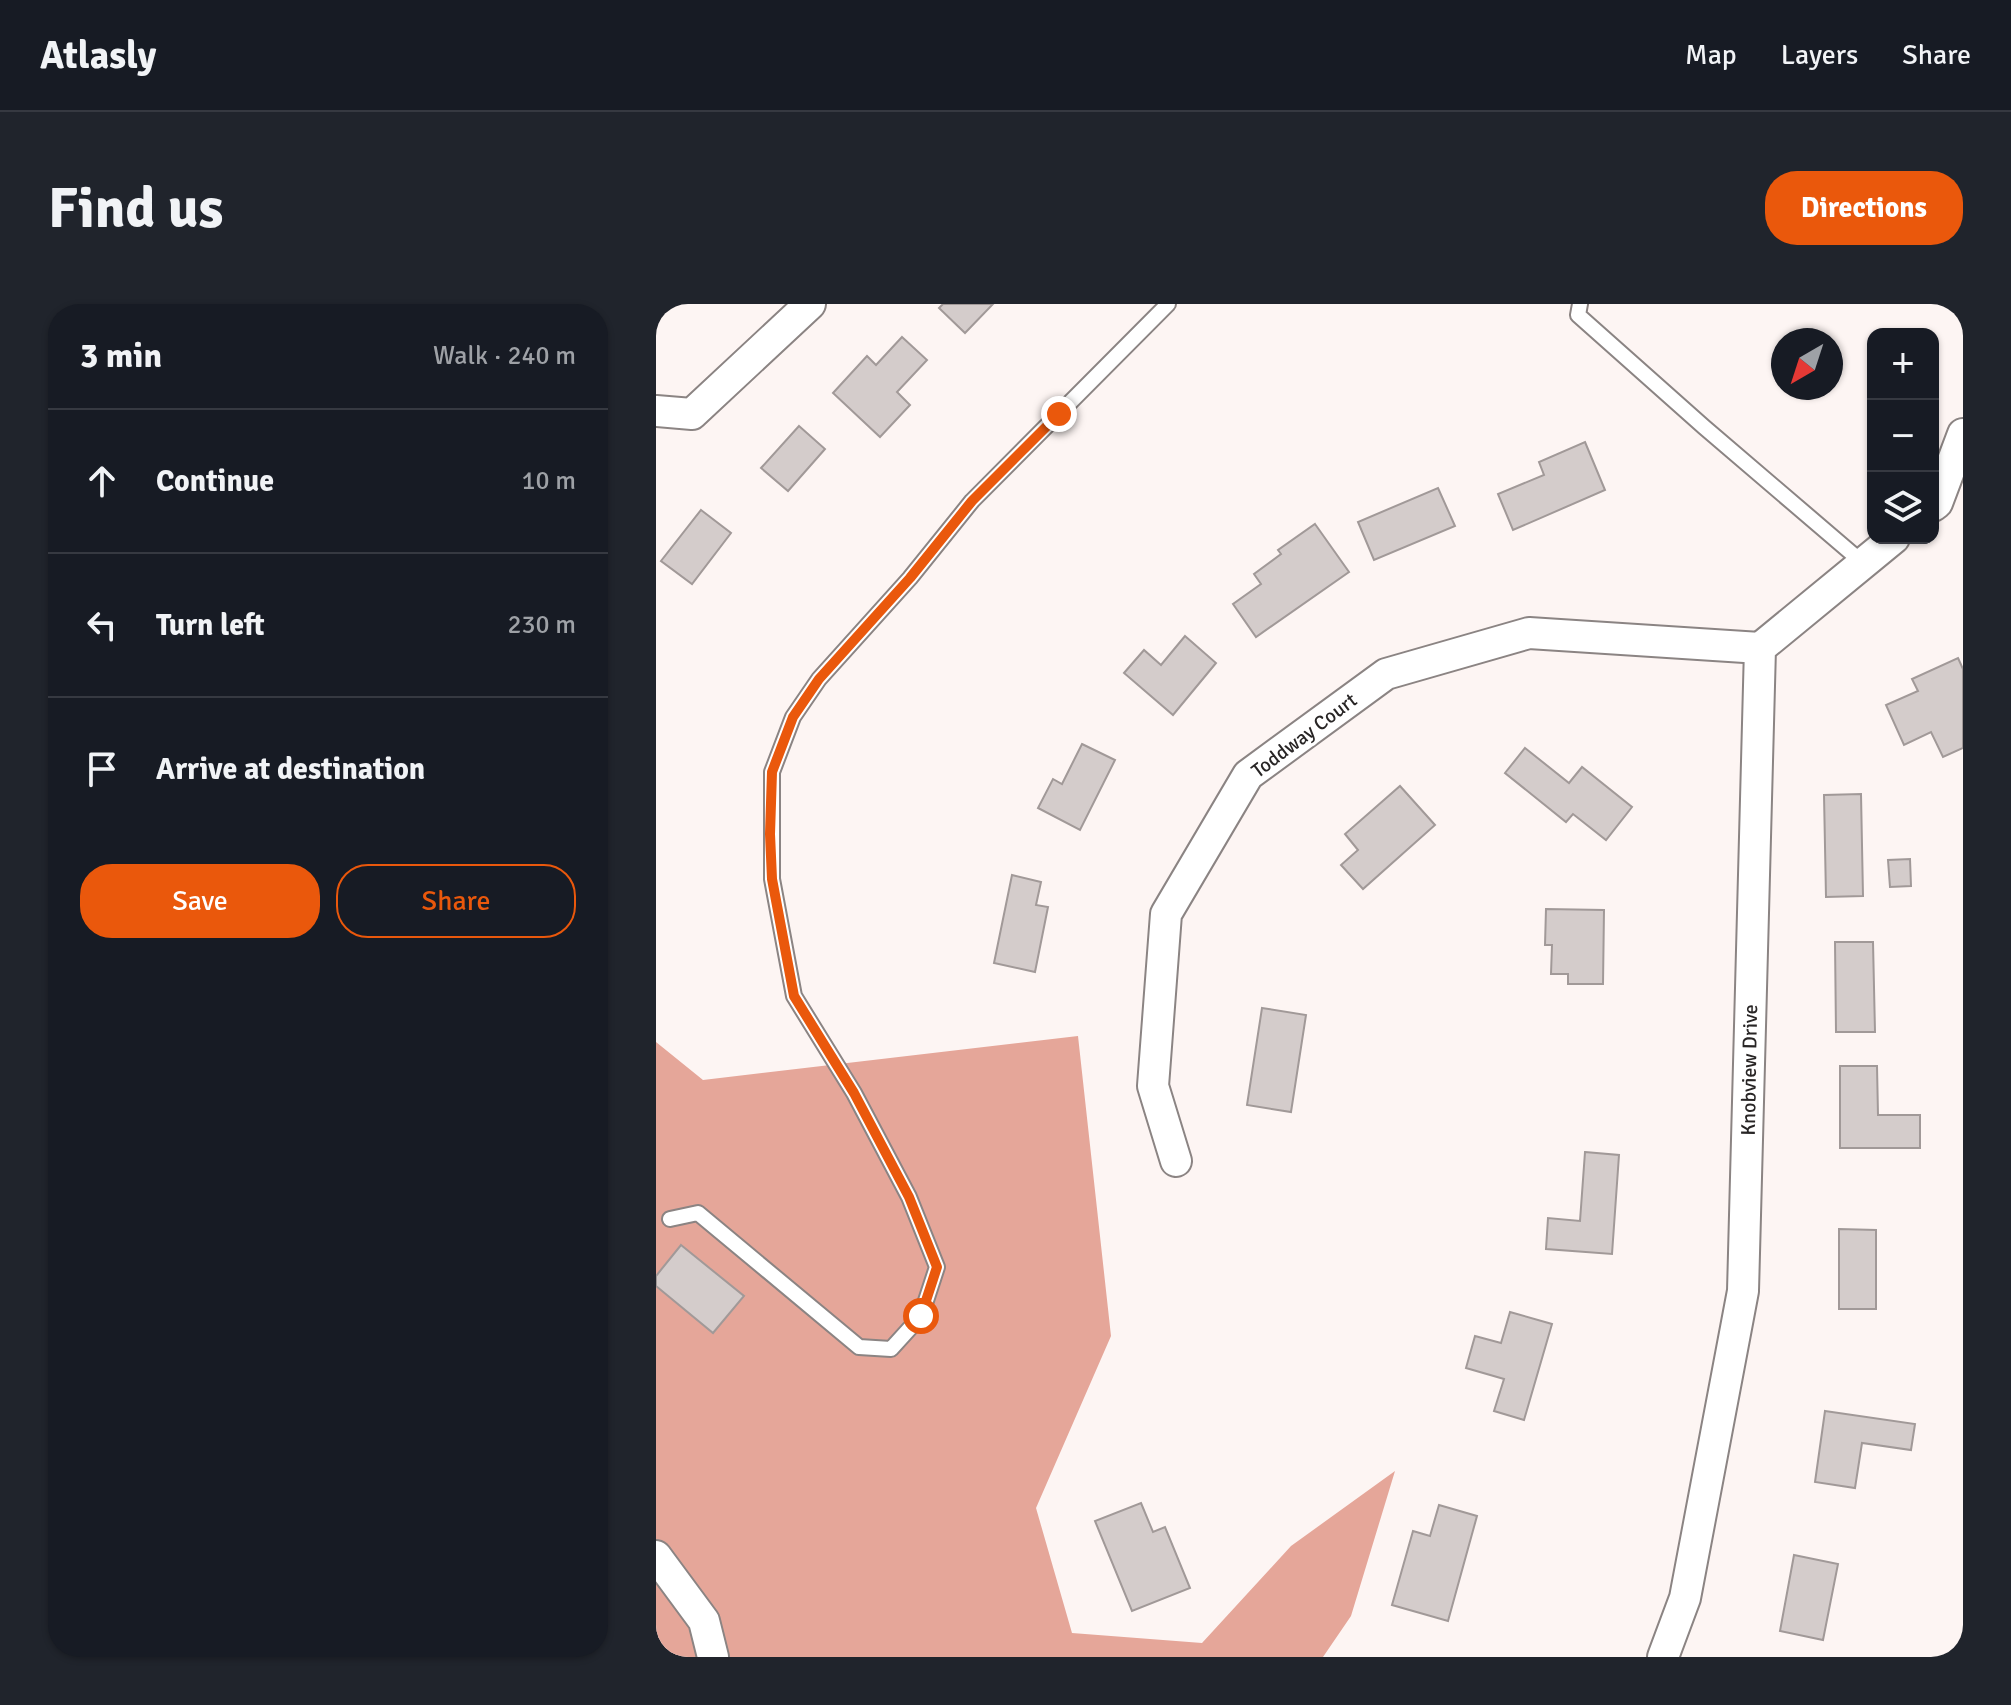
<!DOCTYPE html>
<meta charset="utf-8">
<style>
body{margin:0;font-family:Signika,sans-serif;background:#20242c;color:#f1f3f6}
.controls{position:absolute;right:24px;top:24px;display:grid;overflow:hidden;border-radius:16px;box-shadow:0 2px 6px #0004}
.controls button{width:72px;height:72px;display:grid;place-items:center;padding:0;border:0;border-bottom:2px solid #363941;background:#171b24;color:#f1f3f6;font:40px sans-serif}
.compass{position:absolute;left:1115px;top:24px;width:72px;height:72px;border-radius:50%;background:#171b24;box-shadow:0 2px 6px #0004;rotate:219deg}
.stop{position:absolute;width:24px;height:24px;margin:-18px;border:6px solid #ea580c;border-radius:50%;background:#fff}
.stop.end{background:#ea580c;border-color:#fff;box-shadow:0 2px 8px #0008}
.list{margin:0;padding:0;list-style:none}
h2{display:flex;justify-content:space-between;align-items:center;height:104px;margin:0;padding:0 32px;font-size:34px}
h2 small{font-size:26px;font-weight:400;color:#9ea1a6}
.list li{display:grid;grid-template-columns:52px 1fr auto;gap:24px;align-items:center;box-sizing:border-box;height:144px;padding:0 32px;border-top:2px solid #363941}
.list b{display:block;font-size:30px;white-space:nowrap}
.list em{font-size:26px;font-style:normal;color:#9ea1a6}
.actions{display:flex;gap:16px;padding:24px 32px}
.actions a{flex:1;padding:18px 0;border:2px solid #ea580c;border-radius:32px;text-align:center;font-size:28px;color:#ea580c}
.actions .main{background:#ea580c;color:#fff}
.icon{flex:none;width:44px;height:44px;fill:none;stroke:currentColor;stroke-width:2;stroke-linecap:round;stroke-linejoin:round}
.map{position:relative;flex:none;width:1307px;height:1353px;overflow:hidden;border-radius:32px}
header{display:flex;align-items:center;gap:48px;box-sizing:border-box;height:112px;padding:0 40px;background:#171b24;border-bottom:2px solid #363941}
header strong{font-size:38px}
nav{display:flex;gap:44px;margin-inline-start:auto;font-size:28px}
.intro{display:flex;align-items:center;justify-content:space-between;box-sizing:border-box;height:192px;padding:0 48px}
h1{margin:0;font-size:56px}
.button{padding:20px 36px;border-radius:32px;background:#ea580c;color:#fff;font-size:28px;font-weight:700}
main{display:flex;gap:48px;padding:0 48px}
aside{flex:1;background:#171b24;border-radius:32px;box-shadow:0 2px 6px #0004}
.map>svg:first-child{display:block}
.forest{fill:#e5a699}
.building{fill:#d4cccb;stroke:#a19998;stroke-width:2}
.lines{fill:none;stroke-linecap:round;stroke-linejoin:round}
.lane-casing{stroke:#8b8483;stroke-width:18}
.street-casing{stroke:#8b8483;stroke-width:34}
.lane{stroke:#fff;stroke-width:14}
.street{stroke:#fff;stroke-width:30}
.route{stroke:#ea580c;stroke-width:10}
.labels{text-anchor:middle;stroke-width:6;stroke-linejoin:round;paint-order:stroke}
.street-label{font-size:20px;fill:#282525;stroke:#fff}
</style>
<header>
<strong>Atlasly</strong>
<nav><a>Map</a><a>Layers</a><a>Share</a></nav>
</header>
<div class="intro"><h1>Find us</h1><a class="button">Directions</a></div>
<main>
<aside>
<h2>3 min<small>Walk · 240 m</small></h2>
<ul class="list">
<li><svg class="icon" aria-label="ahead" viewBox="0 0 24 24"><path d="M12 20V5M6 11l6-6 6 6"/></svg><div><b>Continue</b></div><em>10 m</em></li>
<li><svg class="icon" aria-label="left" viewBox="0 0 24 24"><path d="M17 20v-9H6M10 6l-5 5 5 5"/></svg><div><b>Turn left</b></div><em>230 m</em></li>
<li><svg class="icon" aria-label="arrive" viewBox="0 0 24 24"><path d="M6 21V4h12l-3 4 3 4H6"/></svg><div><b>Arrive at destination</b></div></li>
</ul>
<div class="actions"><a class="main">Save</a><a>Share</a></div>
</aside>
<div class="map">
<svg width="1307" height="1353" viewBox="0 0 1307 1353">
<rect width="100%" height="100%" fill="#fdf5f3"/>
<path class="forest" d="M 422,732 L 455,1032 L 380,1204 L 416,1329 L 546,1339 L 635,1242 L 739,1167 L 695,1312 L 667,1353 L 0,1353 L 0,738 L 47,776 Z"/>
<g class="building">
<path d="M 287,0 L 337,0 L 309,29 L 283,4 Z"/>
<path d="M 246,33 L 271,56 L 241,88 L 254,101 L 224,133 L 177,89 L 211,52 L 220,61 Z"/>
<path d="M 143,122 L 169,145 L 132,187 L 105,164 Z"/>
<path d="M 929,138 L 949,186 L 857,226 L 842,190 L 888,171 L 883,158 Z"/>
<path d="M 782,184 L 799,222 L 718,256 L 702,218 Z"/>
<path d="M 45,206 L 75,229 L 36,280 L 5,257 Z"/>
<path d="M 659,220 L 693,268 L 600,333 L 577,300 L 605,280 L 598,270 L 625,250 L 622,246 Z"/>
<path d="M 529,332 L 560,359 L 517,411 L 468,369 L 488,346 L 505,361 Z"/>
<path d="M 1302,354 L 1307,365 L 1307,444 L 1287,453 L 1275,428 L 1248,441 L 1230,401 L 1262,387 L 1256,375 Z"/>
<path d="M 426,440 L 459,456 L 424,526 L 382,504 L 397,475 L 406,480 Z"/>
<path d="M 869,444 L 913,479 L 926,463 L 976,503 L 950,536 L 917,510 L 910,518 L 849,469 Z"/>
<path d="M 744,482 L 779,521 L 707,585 L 685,561 L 702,546 L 689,530 Z"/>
<path d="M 1205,490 L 1207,592 L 1170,593 L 1168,491 Z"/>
<path d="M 1254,555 L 1255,582 L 1234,583 L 1232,556 Z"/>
<path d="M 356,571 L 385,578 L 380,601 L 392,603 L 379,668 L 338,659 Z"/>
<path d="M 890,605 L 948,606 L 947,680 L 912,680 L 912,670 L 895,670 L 896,641 L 889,641 Z"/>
<path d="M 1179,638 L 1217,638 L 1219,728 L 1180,728 Z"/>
<path d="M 606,704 L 650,711 L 635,808 L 591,801 Z"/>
<path d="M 1184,762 L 1221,762 L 1222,811 L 1264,811 L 1264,844 L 1184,844 Z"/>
<path d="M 929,848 L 963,851 L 956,950 L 890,945 L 892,914 L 924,917 Z"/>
<path d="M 1183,925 L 1220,926 L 1220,1005 L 1183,1005 Z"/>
<path d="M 25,941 L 88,992 L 57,1029 L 0,982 L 0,972 Z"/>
<path d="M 854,1008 L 896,1020 L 868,1116 L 838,1107 L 848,1075 L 810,1064 L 819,1032 L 845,1039 Z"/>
<path d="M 1169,1107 L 1259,1120 L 1255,1146 L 1206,1139 L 1199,1184 L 1159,1178 Z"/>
<path d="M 485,1199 L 497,1228 L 509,1223 L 534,1284 L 476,1307 L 439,1217 Z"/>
<path d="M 783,1201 L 821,1212 L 792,1317 L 736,1301 L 757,1227 L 774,1232 Z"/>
<path d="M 1138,1251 L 1182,1260 L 1167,1336 L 1124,1327 Z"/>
</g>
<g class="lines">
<defs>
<g id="lane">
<path d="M 924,0 L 922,11 L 1048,123 L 1207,259"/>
<path d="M 14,915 L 42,909 L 203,1043 L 235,1045 L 265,1012 L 281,963 L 253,893 L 198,789 L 138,692 L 116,575 L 116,468 L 137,413 L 163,375 L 254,274 L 316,197 L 512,0"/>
</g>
<g id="street">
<path d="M 0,107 L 36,110 L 154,0"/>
<path d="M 1277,202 L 1281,199 L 1307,130"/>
<path d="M 520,857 L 497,782 L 510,610 L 592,471 L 730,370 L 873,329 L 1104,344"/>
<path d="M 0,1252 L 48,1317 L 57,1353"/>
<path d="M 1007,1353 L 1029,1294 L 1087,987 L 1104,344 L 1238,234"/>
</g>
</defs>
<use href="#lane" class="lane-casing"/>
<use href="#street" class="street-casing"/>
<use href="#lane" class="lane"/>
<use href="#street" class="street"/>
</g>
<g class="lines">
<path class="route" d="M 265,1012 L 281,963 L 253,893 L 198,789 L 138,692 L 116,575 L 114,530 L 116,468 L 137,413 L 163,375 L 254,274 L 316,197 L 403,110"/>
</g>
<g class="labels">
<g class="street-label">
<text transform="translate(648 431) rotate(-37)" y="7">Toddway Court</text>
<text transform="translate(1093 766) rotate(-89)" y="7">Knobview Drive</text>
</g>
</g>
</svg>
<div class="controls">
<button>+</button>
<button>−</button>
<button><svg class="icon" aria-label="layers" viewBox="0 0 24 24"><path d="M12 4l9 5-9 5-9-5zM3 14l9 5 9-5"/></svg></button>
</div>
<svg class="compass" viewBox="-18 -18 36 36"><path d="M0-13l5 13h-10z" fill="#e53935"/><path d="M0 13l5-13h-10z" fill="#9ea1a6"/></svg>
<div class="stop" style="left:265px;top:1012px"></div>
<div class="stop end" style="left:403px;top:110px"></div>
</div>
</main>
